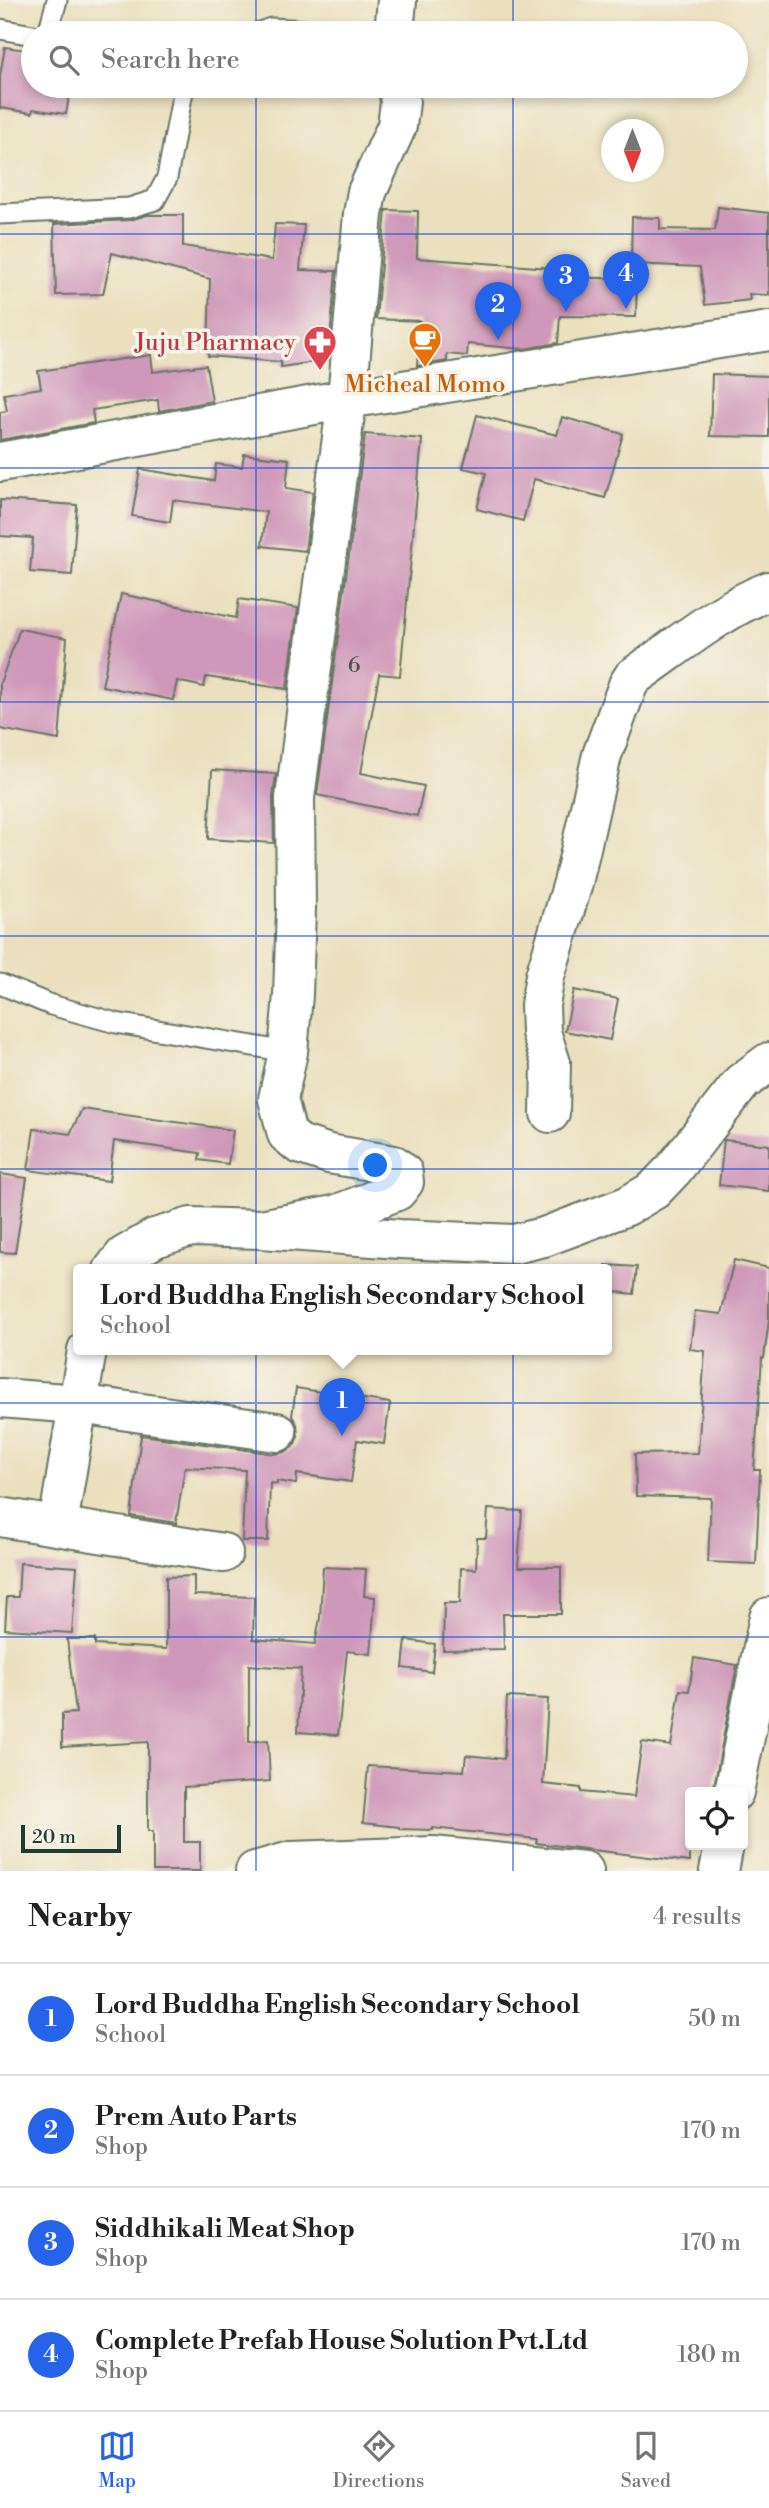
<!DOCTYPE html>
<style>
body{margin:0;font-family:"Libre Bodoni",serif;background:#f6f6f6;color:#222}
.controls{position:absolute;right:21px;bottom:21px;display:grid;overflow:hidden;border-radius:7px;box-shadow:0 4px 10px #0003}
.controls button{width:63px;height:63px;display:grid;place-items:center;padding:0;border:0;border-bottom:2px solid #e0e0e0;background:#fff;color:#222;font:35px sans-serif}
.compass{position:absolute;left:601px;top:119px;width:63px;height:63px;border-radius:50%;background:#fff;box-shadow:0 4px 10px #0003;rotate:180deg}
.scale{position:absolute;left:21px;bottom:18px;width:100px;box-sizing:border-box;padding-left:7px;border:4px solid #1f3d34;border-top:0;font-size:19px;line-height:24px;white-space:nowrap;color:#1f3d34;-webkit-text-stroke:5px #f7f3e8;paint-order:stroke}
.you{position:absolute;left:376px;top:1166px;width:24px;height:24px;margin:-18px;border:5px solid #fff;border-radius:50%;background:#1a73e8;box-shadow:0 0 0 10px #1a73e833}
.badge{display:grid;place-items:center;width:46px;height:46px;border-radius:50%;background:#2563eb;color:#fff;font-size:23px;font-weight:700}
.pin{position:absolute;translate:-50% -58px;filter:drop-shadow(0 2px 4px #0008)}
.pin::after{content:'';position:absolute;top:37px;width:24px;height:21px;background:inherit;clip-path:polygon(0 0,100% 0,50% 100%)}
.popup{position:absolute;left:73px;top:1264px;width:539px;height:91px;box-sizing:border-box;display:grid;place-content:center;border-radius:7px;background:#fff;filter:drop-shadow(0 2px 5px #0005);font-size:23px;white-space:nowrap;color:#767676}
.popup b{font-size:26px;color:#222}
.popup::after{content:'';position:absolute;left:50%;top:100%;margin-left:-14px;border:14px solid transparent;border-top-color:#fff}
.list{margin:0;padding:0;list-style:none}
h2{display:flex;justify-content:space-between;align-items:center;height:91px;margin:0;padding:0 28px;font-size:30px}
h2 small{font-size:23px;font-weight:400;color:#767676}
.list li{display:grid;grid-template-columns:46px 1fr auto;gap:21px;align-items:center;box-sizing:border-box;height:112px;padding:0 28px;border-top:2px solid #e0e0e0}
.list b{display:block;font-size:26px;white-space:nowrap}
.list p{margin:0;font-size:23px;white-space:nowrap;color:#767676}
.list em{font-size:23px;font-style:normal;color:#767676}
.icon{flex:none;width:38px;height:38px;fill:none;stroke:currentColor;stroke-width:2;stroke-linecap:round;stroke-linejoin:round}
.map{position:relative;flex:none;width:769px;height:1871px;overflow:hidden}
.search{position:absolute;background:#fff;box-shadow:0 4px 10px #0003;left:21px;right:21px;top:21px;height:77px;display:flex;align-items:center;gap:18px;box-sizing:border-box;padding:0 24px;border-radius:38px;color:#767676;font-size:26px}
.sheet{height:539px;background:#fff}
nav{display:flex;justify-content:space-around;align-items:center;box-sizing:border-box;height:98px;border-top:2px solid #e0e0e0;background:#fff;font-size:19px;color:#767676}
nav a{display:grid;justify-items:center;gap:4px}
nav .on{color:#2563eb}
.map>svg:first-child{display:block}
.building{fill:#cf97b9}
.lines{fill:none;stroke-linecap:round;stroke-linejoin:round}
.lane-casing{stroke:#667664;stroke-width:23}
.street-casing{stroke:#667664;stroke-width:42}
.secondary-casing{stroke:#667664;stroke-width:42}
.primary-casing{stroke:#667664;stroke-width:42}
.lane{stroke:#fff;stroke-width:19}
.street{stroke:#fff;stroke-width:38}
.secondary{stroke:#fff;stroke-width:38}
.primary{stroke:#fff;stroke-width:38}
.grid{fill:none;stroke:#1d4ed8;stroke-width:2;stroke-opacity:0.55}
.labels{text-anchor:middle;stroke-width:7;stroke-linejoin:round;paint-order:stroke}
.number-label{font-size:21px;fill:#4b5455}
.health-label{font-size:24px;fill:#be3a42;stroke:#f7f3e8;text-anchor:end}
.food-label{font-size:24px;fill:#c56008;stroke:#f7f3e8}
</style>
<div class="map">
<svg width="769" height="1871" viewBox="0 0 769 1871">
<rect width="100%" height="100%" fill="#f7f3e8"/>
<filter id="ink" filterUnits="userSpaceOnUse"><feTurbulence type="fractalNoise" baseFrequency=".0143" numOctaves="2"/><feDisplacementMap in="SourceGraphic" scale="14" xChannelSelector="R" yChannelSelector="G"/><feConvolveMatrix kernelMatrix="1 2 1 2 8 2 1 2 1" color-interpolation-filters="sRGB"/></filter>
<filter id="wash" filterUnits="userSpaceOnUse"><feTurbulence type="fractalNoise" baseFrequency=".00686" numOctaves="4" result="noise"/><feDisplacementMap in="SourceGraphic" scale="28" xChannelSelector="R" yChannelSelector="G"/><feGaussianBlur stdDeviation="1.57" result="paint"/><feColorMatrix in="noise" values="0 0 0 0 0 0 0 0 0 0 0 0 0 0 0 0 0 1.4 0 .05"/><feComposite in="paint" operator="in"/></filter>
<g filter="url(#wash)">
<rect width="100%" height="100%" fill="#eae0be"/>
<g id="blocks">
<g class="building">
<path d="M 5,47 L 33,51 L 33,86 L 71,86 L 66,114 L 33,109 L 32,113 L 0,108 L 0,75 Z"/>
<path d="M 718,207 L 769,213 L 769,295 L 749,294 L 750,300 L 705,305 L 700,267 L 631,264 L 632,217 L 660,218 L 660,229 L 715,230 Z"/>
<path d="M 386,210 L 418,211 L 417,258 L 564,269 L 563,277 L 637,279 L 636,317 L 560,316 L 558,343 L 523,349 L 468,344 L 467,356 L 447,354 L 447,361 L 417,366 L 420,321 L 376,319 Z"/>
<path d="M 147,215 L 183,215 L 183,246 L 272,260 L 275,224 L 304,225 L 300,270 L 336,271 L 328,360 L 281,367 L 281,362 L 208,356 L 210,279 L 112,253 L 103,294 L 56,295 L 54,224 L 130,220 Z"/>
<path d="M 151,355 L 153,372 L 206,365 L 212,401 L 159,411 L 158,400 L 92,410 L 94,423 L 0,440 L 0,412 L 7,411 L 4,394 L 41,388 L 38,371 Z"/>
<path d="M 712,374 L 769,376 L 769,437 L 710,436 Z"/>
<path d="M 477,415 L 557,435 L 562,417 L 623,434 L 605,498 L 534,479 L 523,521 L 477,509 L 486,473 L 463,468 Z"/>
<path d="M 365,434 L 422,439 L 400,676 L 379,674 L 361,773 L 424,786 L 417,816 L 317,795 Z"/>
<path d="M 244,454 L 289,459 L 286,488 L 313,492 L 305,551 L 262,546 L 266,512 L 173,500 L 170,522 L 132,516 L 140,469 L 214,481 L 216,464 L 242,467 Z"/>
<path d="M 0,500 L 77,505 L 72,575 L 30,572 L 33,538 L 0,536 Z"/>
<path d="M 121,594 L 236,618 L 239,599 L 298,608 L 287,689 L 206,677 L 204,687 L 177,681 L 173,700 L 102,686 Z"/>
<path d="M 20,629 L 67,638 L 59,740 L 0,729 L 0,683 Z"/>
<path d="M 212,770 L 276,774 L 273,798 L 274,843 L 208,839 Z"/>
<path d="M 574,990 L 618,999 L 610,1040 L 565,1031 Z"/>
<path d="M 82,1109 L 233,1130 L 228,1164 L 199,1160 L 200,1153 L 114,1141 L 109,1181 L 28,1170 L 34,1129 L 70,1134 Z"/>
<path d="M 724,1140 L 769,1145 L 769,1191 L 719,1185 Z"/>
<path d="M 0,1174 L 27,1178 L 15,1253 L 0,1252 Z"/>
<path d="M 734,1260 L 769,1268 L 769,1320 L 764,1358 L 762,1358 L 754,1470 L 760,1470 L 756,1564 L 708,1562 L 711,1498 L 636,1496 L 635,1454 L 698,1453 L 705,1351 L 690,1349 L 695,1311 L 721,1314 Z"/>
<path d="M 606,1265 L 637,1267 L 634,1294 L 606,1291 Z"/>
<path d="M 296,1388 L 390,1403 L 384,1444 L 357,1440 L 351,1482 L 297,1474 L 296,1484 L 277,1481 L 277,1484 L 270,1483 L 268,1541 L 242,1541 L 245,1470 L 185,1467 L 176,1523 L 131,1516 L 141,1435 L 274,1454 L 285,1452 L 294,1446 L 298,1436 L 297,1424 L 292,1416 Z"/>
<path d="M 488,1509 L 522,1511 L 518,1567 L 561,1567 L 561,1614 L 503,1614 L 504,1649 L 443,1650 L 444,1603 L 460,1603 L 461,1568 L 476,1569 L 477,1538 L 486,1538 Z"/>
<path d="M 20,1563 L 77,1567 L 72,1633 L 5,1629 L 7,1597 L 18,1597 Z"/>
<path d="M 323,1567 L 366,1569 L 364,1596 L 375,1597 L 371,1654 L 347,1651 L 338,1735 L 298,1732 L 301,1669 L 249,1665 L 249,1742 L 268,1740 L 270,1781 L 184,1787 L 184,1842 L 200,1842 L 200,1871 L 153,1871 L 153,1831 L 148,1831 L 148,1742 L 62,1747 L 62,1714 L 76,1713 L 67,1639 L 95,1639 L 95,1645 L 166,1649 L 166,1577 L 194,1576 L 194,1595 L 254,1597 L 253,1639 L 315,1644 L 320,1618 Z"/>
<path d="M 406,1640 L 435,1644 L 432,1672 L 403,1668 Z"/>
<path d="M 694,1658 L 737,1665 L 713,1792 L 690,1792 L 690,1862 L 536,1843 L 537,1839 L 433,1828 L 433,1830 L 399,1829 L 399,1827 L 363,1823 L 368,1766 L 464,1771 L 466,1755 L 504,1759 L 507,1697 L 548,1699 L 543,1784 L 581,1788 L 581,1792 L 634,1797 L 642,1742 L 671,1746 L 680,1690 L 689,1691 Z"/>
</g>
</g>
</g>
<g filter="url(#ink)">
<use href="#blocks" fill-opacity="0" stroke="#667664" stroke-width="2"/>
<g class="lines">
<defs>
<g id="lane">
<path d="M 0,29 L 33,35"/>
<path d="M 48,33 L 57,0"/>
<path d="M 257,33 L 271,28 L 359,33"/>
<path d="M 0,214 L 129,208 L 155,200 L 167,178 L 184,86"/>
<path d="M 0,984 L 51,1005 L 116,1023 L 288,1052"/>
</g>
<g id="street">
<path d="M 550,1113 L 551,1063 L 541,1032 L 540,1005 L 545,976 L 573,883 L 602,755 L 628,685 L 633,677 C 677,647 720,610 769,591"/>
<path d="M 261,1229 L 335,1215 L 397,1191 L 404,1182 L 403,1173 L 394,1165 L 329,1154 L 299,1144 L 287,1134 L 278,1099 L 288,1052 L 293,995 L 296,909 L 295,798 L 347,399"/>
<path d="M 113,1270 L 124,1256 L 155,1238 L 191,1227 L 261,1229 L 400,1239 L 514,1244 L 544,1237 L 627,1206 L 654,1190 L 673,1170 L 742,1082 L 769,1062"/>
<path d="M 0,1398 L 78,1404 L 277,1432"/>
<path d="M 0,1517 L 223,1553"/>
<path d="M 58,1525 L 87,1350"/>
<path d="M 734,1792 L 769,1617"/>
<path d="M 255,1871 L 291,1861 L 433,1856 L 584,1871"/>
<path d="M 719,1871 L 724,1845"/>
</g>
<g id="secondary">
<path d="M 394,33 L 397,0"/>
<path d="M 347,399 L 363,214 L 367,192 L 397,126 L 400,102 L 398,86"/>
</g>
<path id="primary" d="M 0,462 L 347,399 L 769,331"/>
</defs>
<use href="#lane" class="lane-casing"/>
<use href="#street" class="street-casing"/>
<use href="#secondary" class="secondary-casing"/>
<use href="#primary" class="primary-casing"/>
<use href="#lane" class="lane"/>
<use href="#street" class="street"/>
<use href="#secondary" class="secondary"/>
<use href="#primary" class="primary"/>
</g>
</g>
<path class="grid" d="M 256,0 L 256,33M 513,0 L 513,33M 256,86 L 256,1871M 513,86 L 513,1871M 0,234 L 769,234M 0,468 L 769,468M 0,702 L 769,702M 0,936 L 769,936M 0,1169 L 769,1169M 0,1403 L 769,1403M 0,1637 L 769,1637"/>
<defs>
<symbol id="cafe-pin" viewBox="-11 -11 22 30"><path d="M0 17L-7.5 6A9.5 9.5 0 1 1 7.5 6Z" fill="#e8710a" stroke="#f7f3e8"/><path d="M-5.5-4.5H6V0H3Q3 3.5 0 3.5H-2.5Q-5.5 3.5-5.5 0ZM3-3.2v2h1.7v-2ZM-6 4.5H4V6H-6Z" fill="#fff"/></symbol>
<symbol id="pharmacy-pin" viewBox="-11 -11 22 30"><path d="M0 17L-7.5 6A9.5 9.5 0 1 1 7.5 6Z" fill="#e0444e" stroke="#f7f3e8"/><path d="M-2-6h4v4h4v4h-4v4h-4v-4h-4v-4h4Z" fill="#fff"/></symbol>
</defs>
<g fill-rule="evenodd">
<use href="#cafe-pin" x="406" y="320" width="38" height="52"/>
<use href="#pharmacy-pin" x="301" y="323" width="38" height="52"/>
</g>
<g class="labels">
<g class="number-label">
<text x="354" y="672">6</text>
</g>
<g class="health-label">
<text x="296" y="350">Juju Pharmacy</text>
</g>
<g class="food-label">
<text x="425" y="392">Micheal Momo</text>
</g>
</g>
</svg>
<div class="controls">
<button><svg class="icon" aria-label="locate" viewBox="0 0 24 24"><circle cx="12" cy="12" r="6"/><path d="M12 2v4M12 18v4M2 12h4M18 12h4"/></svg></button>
</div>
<svg class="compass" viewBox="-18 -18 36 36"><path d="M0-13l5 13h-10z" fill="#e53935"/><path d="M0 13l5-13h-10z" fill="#767676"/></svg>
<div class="scale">20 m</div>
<div class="you"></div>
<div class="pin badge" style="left:342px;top:1436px">1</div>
<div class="popup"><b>Lord Buddha English Secondary School</b>School</div>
<div class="pin badge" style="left:498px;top:340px">2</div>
<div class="pin badge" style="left:566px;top:312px">3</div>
<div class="pin badge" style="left:626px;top:309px">4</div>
<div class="search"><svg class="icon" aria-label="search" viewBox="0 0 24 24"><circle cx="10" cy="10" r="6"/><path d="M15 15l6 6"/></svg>Search here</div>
</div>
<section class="sheet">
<h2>Nearby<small>4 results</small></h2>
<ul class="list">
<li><span class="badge">1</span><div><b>Lord Buddha English Secondary School</b><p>School</p></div><em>50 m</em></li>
<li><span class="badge">2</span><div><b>Prem Auto Parts</b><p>Shop</p></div><em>170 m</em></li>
<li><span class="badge">3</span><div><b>Siddhikali Meat Shop</b><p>Shop</p></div><em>170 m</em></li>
<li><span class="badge">4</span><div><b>Complete Prefab House Solution Pvt.Ltd</b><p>Shop</p></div><em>180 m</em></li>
</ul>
</section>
<nav>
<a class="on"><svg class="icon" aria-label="map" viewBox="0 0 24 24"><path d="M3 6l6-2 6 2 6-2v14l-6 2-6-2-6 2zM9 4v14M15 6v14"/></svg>Map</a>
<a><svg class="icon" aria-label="directions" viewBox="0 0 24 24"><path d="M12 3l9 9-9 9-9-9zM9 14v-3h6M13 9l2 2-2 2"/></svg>Directions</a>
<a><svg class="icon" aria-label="saved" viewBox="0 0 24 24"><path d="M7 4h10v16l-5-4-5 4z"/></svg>Saved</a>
</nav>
